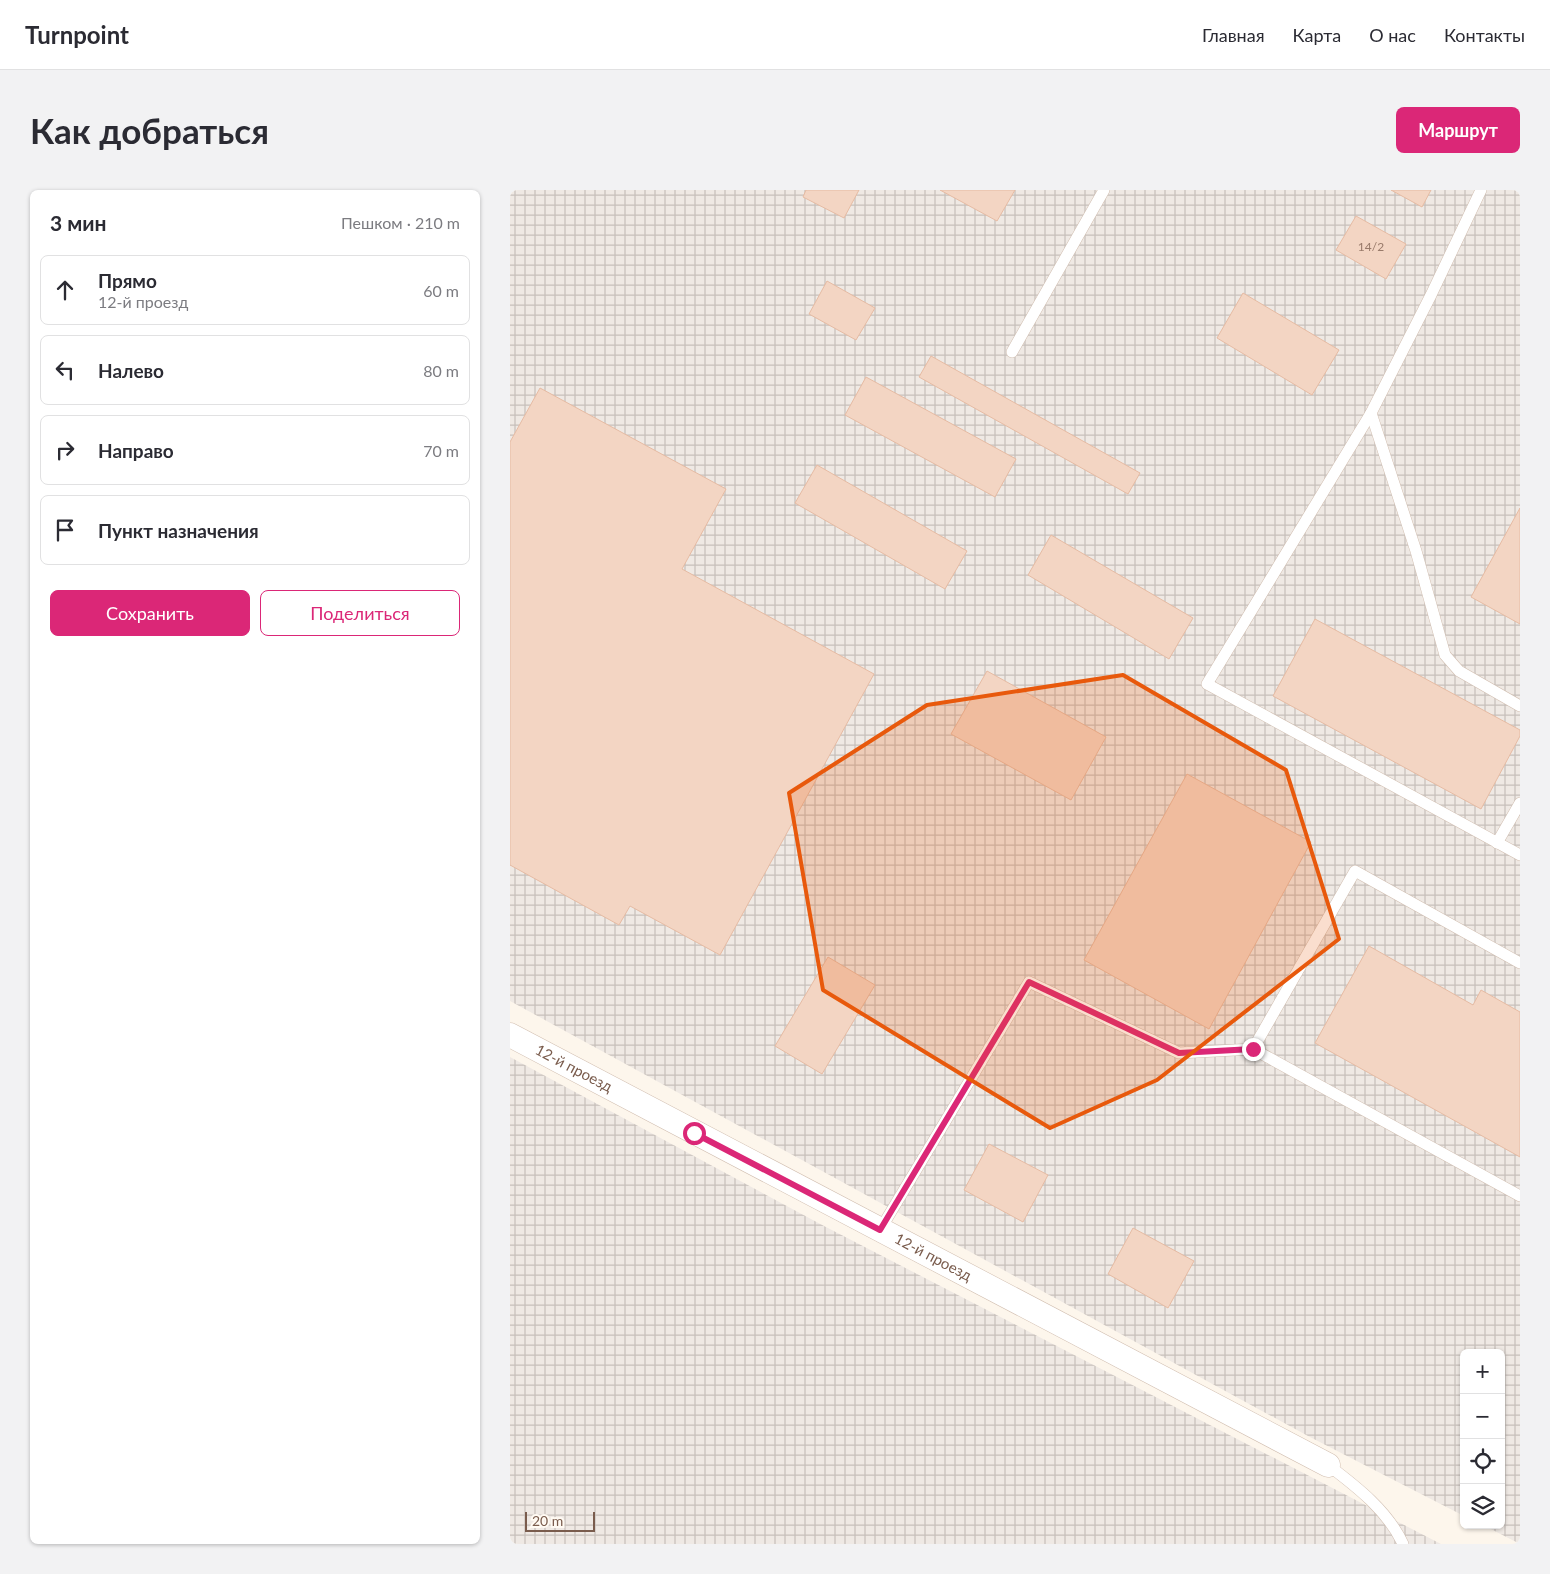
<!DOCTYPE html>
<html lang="ru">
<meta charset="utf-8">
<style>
body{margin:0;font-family:Lato,sans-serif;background:#f2f2f3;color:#2b2b33}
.controls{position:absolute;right:15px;bottom:15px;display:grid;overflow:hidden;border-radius:8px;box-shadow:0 1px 4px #0004}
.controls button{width:45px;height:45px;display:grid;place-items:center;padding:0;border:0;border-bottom:1px solid #e1e1e2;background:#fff;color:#2b2b33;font:25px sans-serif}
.scale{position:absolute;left:15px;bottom:12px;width:70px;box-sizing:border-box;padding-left:5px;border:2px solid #7a5c4d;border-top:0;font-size:14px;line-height:18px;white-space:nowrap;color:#7a5c4d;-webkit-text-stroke:4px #fffaf3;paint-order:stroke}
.stop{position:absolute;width:15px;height:15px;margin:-11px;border:4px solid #db2777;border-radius:50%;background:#fff}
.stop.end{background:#db2777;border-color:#fff;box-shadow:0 1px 5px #0008}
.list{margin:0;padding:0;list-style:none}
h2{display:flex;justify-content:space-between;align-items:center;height:65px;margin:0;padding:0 20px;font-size:21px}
h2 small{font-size:16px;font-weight:400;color:#7c7c81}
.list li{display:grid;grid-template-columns:32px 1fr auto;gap:15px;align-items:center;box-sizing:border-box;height:70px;margin:0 10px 10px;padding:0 10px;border:1px solid #e1e1e2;border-radius:8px}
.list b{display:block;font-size:19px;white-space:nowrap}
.list p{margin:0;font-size:16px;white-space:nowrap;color:#7c7c81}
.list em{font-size:16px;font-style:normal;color:#7c7c81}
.actions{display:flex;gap:10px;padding:15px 20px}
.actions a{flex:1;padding:11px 0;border:1px solid #db2777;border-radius:8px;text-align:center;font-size:18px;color:#db2777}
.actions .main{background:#db2777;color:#fff}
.icon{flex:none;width:28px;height:28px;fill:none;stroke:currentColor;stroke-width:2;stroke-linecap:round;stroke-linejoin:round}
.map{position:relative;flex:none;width:1010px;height:1354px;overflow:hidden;border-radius:8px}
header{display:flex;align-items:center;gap:30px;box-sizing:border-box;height:70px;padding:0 25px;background:#fff;border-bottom:1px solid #e1e1e2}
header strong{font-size:24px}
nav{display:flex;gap:28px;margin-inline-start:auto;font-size:18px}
.intro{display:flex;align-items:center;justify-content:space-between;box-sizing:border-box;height:120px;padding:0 30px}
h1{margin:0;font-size:35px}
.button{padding:12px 22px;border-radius:8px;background:#db2777;color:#fff;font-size:18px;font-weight:700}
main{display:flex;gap:30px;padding:0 30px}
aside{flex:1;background:#fff;border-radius:8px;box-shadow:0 1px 4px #0004}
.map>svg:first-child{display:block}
.industrial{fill:url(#industrial-grid)}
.building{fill:#f3d5c3;stroke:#e6bba3}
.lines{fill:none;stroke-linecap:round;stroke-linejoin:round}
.service-casing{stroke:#d1beb0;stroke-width:12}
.minor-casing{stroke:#d1beb0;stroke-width:25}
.service{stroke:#fff;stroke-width:11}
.minor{stroke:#fff;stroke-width:24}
.route{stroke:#db2777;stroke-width:6}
.marked{fill:#e8590c;fill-opacity:0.2;stroke:#e8590c;stroke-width:4;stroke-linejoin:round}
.labels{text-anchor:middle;stroke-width:4;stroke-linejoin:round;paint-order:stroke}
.number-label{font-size:12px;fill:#987a6a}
.street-label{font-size:15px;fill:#7a5c4d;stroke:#fffaf3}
</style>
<header>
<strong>Turnpoint</strong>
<nav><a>Главная</a><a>Карта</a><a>О нас</a><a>Контакты</a></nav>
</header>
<div class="intro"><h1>Как добраться</h1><a class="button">Маршрут</a></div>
<main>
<aside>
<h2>3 мин<small>Пешком · 210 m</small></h2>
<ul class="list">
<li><svg class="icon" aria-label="ahead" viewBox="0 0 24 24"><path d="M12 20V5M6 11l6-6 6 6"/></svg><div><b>Прямо</b><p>12-й проезд</p></div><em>60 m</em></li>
<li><svg class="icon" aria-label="left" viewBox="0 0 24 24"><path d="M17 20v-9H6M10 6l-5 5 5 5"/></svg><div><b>Налево</b></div><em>80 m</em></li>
<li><svg class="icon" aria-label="right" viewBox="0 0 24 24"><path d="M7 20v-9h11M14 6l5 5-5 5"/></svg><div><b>Направо</b></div><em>70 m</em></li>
<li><svg class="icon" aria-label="arrive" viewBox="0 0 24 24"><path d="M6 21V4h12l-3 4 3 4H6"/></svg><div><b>Пункт назначения</b></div></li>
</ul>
<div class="actions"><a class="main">Сохранить</a><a>Поделиться</a></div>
</aside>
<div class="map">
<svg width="1010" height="1354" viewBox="0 0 1010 1354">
<defs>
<pattern id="industrial-grid" width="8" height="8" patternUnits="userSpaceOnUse" patternTransform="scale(1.25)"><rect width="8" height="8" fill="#efe9e4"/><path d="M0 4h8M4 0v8" fill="none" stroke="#c7c0bb"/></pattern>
</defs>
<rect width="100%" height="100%" fill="#fdf6ec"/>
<g class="industrial">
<path d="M 0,0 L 1010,0 L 1010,1354 L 973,1335 L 991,1335 L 991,1163 L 954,1163 L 954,1326 L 798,1246 L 0,811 Z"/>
<path d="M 0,867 L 314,1036 L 931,1354 L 0,1354 Z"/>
</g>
<g class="building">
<path d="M 296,0 L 349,0 L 334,28 L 293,7 Z"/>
<path d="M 430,0 L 505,0 L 487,31 Z"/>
<path d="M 881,0 L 921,0 L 912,17 Z"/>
<path d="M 846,26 L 896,54 L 876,89 L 826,60 Z"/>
<path d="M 317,91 L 365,118 L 346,150 L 299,124 Z"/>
<path d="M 733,103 L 829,160 L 802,205 L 707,148 Z"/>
<path d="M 421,166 L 630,283 L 618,304 L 409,187 Z"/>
<path d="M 356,187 L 506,269 L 485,307 L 335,225 Z"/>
<path d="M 30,198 L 216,299 L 172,379 L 364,484 L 210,765 L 120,716 L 109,735 L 0,675 L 0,252 Z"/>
<path d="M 307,275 L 457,361 L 435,399 L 285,313 Z"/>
<path d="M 1010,318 L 1010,434 L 961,407 Z"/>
<path d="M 541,345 L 683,428 L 659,469 L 518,385 Z"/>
<path d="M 805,429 L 1010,540 L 1010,546 L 971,619 L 763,506 Z"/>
<path d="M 477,481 L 596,547 L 561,610 L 441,544 Z"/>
<path d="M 677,584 L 801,652 L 699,839 L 574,770 Z"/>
<path d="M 859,756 L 963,815 L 971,800 L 1010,822 L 1010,967 L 805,853 Z"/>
<path d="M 318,767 L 365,795 L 312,884 L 265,856 Z"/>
<path d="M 479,954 L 538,985 L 513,1032 L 454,1000 Z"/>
<path d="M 623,1038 L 684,1071 L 658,1118 L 598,1084 Z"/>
</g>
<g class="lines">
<defs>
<g id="service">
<path d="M 971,0 L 921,105 L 861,223 L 906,361 L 935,465 L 949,481 L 1010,516"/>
<path d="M 502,162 L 594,0"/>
<path d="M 861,223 L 697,494 L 1010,665"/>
<path d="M 987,653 L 1010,613"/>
<path d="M 1010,773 L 845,681 L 743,859 L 1010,1006"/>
<path d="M 370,1040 L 519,792 L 669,863 L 743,859"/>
<path d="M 818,1275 C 847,1297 878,1321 893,1354"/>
</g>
<g id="minor">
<path id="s1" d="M 0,845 L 818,1275"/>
</g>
</defs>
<use href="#service" class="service-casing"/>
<use href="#minor" class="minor-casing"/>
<use href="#service" class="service"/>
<use href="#minor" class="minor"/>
</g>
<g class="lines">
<path class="route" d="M 184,943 L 370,1040 L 519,792 L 669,863 L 743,859"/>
</g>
<path class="marked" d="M 613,485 L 776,580 L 829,749 L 647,890 L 540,938 L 313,800 L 279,603 L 417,515 Z"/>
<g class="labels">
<g class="number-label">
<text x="861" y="61">14/2</text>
</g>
<g class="street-label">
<text dy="5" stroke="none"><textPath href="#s1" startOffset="72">12-й проезд</textPath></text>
<text dy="5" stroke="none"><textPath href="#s1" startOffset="478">12-й проезд</textPath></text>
</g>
</g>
</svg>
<div class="controls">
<button>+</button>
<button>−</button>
<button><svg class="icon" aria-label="locate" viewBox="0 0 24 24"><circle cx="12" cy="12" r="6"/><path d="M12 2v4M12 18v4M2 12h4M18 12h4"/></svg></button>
<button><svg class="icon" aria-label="layers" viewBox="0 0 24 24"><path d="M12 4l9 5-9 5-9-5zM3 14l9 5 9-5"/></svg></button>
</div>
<div class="scale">20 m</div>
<div class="stop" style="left:184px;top:943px"></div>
<div class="stop end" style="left:743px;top:859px"></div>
</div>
</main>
